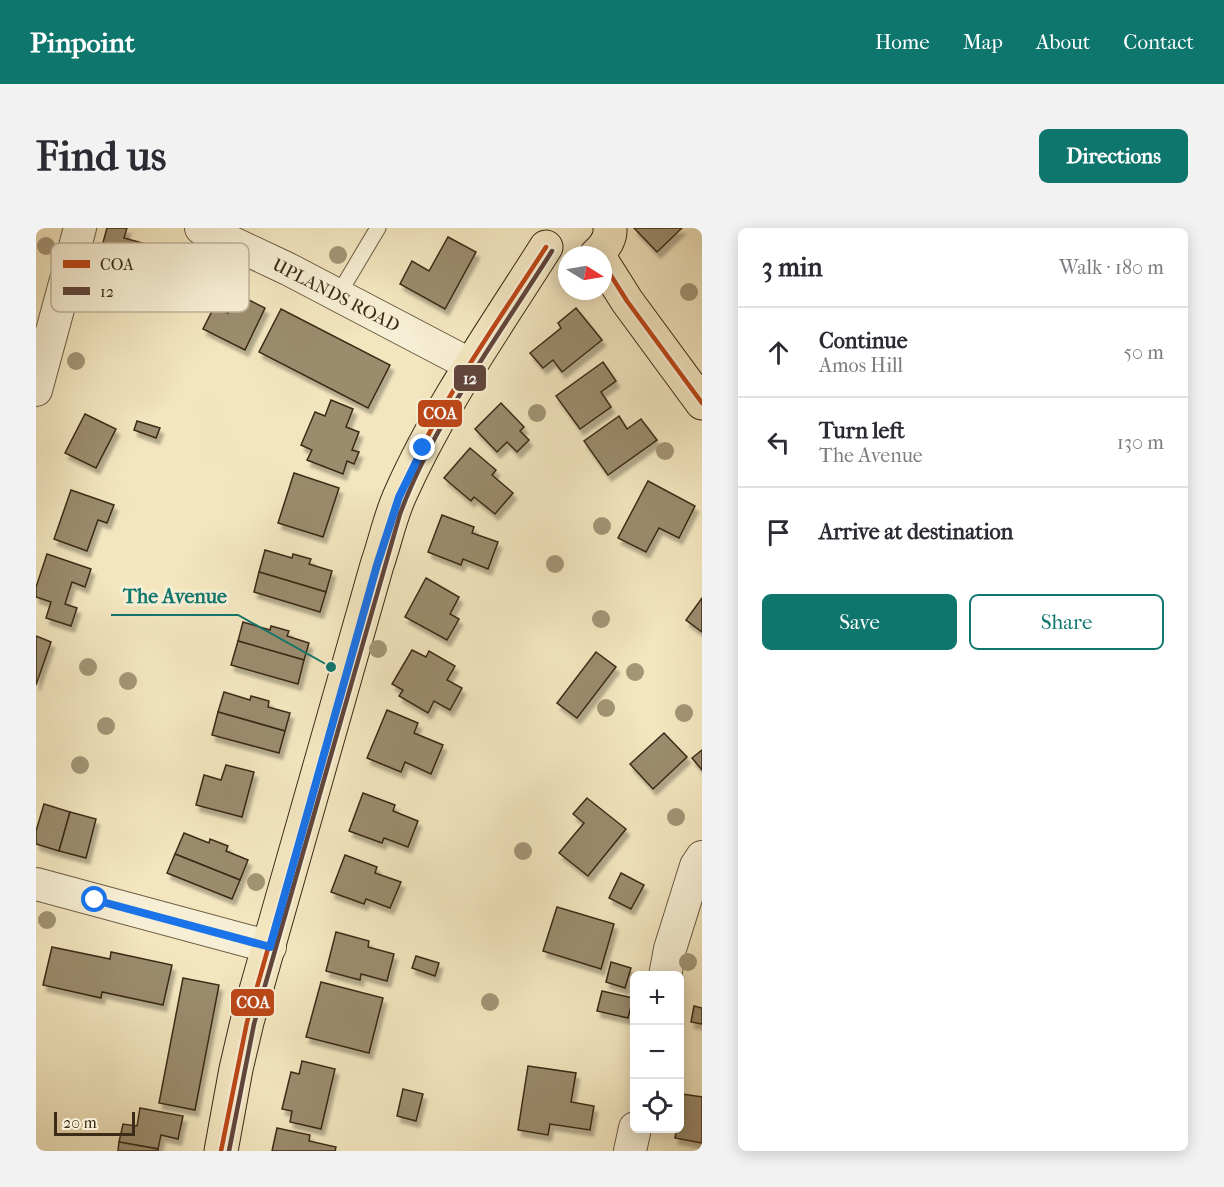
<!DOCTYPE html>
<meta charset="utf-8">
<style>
body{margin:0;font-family:"IM FELL French Canon",serif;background:#f2f2f3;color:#2b2b33}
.controls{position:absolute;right:18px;bottom:18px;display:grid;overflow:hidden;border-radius:9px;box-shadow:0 3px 15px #0003}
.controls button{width:54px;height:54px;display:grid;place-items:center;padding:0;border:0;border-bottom:2px solid #e1e1e2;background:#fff;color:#2b2b33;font:30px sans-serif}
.compass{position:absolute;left:522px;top:18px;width:54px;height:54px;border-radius:50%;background:#fff;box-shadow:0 3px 15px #0003;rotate:101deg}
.scale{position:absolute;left:18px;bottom:15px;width:81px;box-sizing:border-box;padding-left:6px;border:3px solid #3b2b17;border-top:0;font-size:16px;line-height:21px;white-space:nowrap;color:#3b2b17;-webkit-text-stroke:4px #f7efd5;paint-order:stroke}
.stop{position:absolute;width:18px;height:18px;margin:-14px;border:4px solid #1a73e8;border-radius:50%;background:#fff}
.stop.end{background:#1a73e8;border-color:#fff;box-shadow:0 2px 6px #0008}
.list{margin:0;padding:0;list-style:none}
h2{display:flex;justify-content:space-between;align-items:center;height:78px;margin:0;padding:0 24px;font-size:26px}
h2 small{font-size:20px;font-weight:400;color:#7c7c81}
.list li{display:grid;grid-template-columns:39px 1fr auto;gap:18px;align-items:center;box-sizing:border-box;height:90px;padding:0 24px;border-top:2px solid #e1e1e2}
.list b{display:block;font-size:22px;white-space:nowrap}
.list p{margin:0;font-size:20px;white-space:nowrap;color:#7c7c81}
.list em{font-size:20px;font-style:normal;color:#7c7c81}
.actions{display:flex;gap:12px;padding:18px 24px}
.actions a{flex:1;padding:14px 0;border:2px solid #0f766e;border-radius:9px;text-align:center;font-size:21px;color:#0f766e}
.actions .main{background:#0f766e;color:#fff}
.icon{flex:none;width:33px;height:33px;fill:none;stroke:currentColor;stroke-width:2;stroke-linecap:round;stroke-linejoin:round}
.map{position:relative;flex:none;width:666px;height:923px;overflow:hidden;border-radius:9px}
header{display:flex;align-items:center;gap:36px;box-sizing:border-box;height:84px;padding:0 30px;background:#0f766e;color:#fff}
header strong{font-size:28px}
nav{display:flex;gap:33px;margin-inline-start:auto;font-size:21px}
.intro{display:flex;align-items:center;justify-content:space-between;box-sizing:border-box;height:144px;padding:0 36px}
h1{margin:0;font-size:42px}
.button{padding:15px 27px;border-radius:9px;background:#0f766e;color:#fff;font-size:21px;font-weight:700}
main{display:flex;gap:36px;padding:0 36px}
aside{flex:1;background:#fff;border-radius:9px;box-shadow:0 3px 15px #0003}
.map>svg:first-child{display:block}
.building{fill:#9b8c6e;stroke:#3b2b17;stroke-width:1.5;filter:url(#shadow)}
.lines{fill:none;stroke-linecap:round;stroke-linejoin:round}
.service-casing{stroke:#695a41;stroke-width:17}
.minor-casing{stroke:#695a41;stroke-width:34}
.primary-casing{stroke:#3b2b17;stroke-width:35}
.service{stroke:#f7efd5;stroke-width:15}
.minor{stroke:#f7efd5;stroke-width:32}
.primary{stroke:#f3e6bf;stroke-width:33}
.bus-1-casing{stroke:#f7efd5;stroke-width:9}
.bus-2-casing{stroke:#f7efd5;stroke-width:9}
.bus-1{stroke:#bd4718;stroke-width:4.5}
.bus-2{stroke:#61453c;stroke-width:4.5}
.tree{fill:#a39576}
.route{stroke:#1a73e8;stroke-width:8}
.labels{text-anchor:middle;stroke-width:6;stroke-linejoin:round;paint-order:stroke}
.street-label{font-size:18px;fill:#3b2b17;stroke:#f7efd5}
.key{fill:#f7efd5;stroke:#bfb49c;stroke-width:1.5}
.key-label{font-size:16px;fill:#3b2b17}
.leader{fill:none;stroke:#0f766e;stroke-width:2}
.callout-dot{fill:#0f766e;stroke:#f7efd5;stroke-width:2}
.callout-label{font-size:20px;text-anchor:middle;font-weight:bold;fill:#0f766e;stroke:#f7efd5;stroke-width:6;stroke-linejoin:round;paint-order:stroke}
.line-badge{stroke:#f7efd5;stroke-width:2}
.badge-label{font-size:16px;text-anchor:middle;font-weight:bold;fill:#fff}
</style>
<header>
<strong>Pinpoint</strong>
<nav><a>Home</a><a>Map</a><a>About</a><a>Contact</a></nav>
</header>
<div class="intro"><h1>Find us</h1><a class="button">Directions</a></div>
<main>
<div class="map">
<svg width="666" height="923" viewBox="0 0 666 923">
<defs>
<filter id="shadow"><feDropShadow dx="3.5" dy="6" stdDeviation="1.5" flood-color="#0004"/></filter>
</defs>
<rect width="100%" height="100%" fill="#f3e6bf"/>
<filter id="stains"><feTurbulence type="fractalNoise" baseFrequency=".00333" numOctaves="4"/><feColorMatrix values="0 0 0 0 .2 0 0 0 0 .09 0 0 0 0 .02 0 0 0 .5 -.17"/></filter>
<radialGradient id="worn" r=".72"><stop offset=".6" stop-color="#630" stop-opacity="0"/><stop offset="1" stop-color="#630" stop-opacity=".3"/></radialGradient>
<g class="building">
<path d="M 71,0 L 91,0 L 88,10 L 110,16 L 95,71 L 49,59 L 55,34 L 61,36 Z"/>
<path d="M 598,0 L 646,0 L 621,24 Z"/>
<path d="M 412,9 L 440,24 L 409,81 L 364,56 L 376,33 L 393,43 Z"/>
<path d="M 201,66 L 229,80 L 209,122 L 167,101 L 178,79 L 192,85 Z"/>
<path d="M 540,80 L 566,112 L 526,144 L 517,132 L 507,140 L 494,125 L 525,100 L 522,95 Z"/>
<path d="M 245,81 L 354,137 L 332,180 L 223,124 Z"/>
<path d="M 567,134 L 580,153 L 565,164 L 575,179 L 544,201 L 520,168 Z"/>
<path d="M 295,172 L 317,181 L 310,199 L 323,204 L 316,222 L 323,224 L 318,236 L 311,233 L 307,246 L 271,232 L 276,222 L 265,217 L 279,184 L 289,188 Z"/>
<path d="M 465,175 L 488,199 L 484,203 L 493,212 L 481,224 L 471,214 L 461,224 L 439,201 Z"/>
<path d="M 49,186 L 80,201 L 60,240 L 29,225 Z"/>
<path d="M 583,188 L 591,201 L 605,191 L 621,212 L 572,247 L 548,213 Z"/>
<path d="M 101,193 L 124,200 L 120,210 L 98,202 Z"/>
<path d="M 434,220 L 460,242 L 456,247 L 477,265 L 459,286 L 438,269 L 435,273 L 408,250 Z"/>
<path d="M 258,245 L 303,260 L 287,309 L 242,295 Z"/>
<path d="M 612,253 L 659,278 L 643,310 L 623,300 L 610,324 L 582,310 Z"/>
<path d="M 35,262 L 78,277 L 71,295 L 62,292 L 51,323 L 18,311 Z"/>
<path d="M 406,287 L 438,299 L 436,305 L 462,314 L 452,341 L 427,331 L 425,337 L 392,324 Z"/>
<path d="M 229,322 L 256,330 L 257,326 L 275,331 L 273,336 L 296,343 L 290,364 L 223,344 Z"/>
<path d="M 11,326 L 55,341 L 49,359 L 36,354 L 29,376 L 41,380 L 35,398 L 10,390 L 15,374 L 0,369 L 0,359 Z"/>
<path d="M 223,344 L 290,364 L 284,384 L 218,364 Z"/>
<path d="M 390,350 L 423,369 L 414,386 L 423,391 L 411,412 L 369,389 Z"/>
<path d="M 666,370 L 666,404 L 650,392 Z"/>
<path d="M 207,394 L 234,402 L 235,398 L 253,403 L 251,408 L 273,415 L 268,432 L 202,413 Z"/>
<path d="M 0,408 L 15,414 L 0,457 Z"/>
<path d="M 202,413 L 268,432 L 262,456 L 195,437 Z"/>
<path d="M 376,422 L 390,429 L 393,423 L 419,438 L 411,452 L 426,460 L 414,482 L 398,473 L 392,485 L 363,468 L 367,462 L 356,456 Z"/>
<path d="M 560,424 L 580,439 L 541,490 L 521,475 Z"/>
<path d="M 188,464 L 214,472 L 215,468 L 233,473 L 232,479 L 254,485 L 249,503 L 182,484 Z"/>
<path d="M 351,482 L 382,495 L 378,505 L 407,517 L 395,546 L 369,534 L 365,544 L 331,530 Z"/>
<path d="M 182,484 L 249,503 L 243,525 L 176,507 Z"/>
<path d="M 628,505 L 651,529 L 617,561 L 594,536 Z"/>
<path d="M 666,522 L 666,542 L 656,530 Z"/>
<path d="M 190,537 L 218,544 L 206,589 L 160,577 L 168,547 L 185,552 Z"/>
<path d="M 327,565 L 359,577 L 357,583 L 382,593 L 372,619 L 348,610 L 346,615 L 313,603 Z"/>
<path d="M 551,570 L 590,601 L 552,648 L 523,625 L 548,595 L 537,586 Z"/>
<path d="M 8,576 L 34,584 L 23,623 L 0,616 L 0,603 Z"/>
<path d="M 34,584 L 60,591 L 50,630 L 23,623 Z"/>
<path d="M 148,605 L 173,615 L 174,611 L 192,618 L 190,623 L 212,632 L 204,652 L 139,626 Z"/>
<path d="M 139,626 L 204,652 L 196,671 L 131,645 Z"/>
<path d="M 309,627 L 341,639 L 339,645 L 365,654 L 354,680 L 330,671 L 328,676 L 295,664 Z"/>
<path d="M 585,645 L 608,657 L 595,681 L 573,670 Z"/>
<path d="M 521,679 L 578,696 L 565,741 L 507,723 Z"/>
<path d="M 300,704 L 333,713 L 332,719 L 358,726 L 351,753 L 325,746 L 324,752 L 290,743 Z"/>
<path d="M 16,719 L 74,731 L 75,724 L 136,737 L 127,777 L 66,764 L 65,770 L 7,757 Z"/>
<path d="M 380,728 L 403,735 L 399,748 L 376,740 Z"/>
<path d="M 575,734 L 595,740 L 589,760 L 570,754 Z"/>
<path d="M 147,750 L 183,757 L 159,882 L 123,875 Z"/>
<path d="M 285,754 L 347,770 L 333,825 L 270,809 Z"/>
<path d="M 566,763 L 597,770 L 592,790 L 561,783 Z"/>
<path d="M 658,778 L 666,780 L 666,796 L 655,794 Z"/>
<path d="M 266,833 L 299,841 L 285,901 L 254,894 L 256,883 L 246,881 L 255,844 L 263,846 Z"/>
<path d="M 492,838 L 540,845 L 535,874 L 558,878 L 554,902 L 514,896 L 512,907 L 482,902 Z"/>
<path d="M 367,861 L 387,866 L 380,893 L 361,888 Z"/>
<path d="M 646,866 L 666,869 L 666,915 L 639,910 L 641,900 L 644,900 Z"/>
<path d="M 104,880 L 147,888 L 142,911 L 125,907 L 122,921 L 83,914 L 87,896 L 101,898 Z"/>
<path d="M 241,900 L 274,907 L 273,913 L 300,919 L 299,923 L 236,923 Z"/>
<path d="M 83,914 L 122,921 L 122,923 L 82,923 Z"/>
</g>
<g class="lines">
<defs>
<path id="service" d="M 302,67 L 342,0"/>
<g id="minor">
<path d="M 165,0 L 252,41 L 435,137"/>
<path d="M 0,162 L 44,0"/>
<path d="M 0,656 L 234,719"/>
<path d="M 629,748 L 634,721 L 660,638 L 666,629"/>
<path d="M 594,923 L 599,900"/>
</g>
<g id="primary">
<path d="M 560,27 C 568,20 575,11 574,0"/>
<path d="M 567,35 L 591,73 L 666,175"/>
<path d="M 185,923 L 200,841 L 211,794 L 341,337 C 349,314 354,289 364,267 C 403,179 459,100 510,19"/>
</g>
</defs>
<use href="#service" class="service-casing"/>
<use href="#minor" class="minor-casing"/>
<use href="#primary" class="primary-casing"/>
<use href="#service" class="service"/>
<use href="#minor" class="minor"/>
<use href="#primary" class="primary"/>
<defs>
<g id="bus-1">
<path d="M 567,35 L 591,73 L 666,175"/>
<path d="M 185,923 L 211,794 L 357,284 C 392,190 456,103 510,19"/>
</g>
<path id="bus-2" d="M 193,923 L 218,796 L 364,286 C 398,194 464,106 516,23"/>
</defs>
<use href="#bus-1" class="bus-1-casing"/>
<use href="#bus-2" class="bus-2-casing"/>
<use href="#bus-1" class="bus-1"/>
<use href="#bus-2" class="bus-2"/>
</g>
<g class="tree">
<circle cx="10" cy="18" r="9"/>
<circle cx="302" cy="27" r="9"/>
<circle cx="653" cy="64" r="9"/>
<circle cx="40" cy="133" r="9"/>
<circle cx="501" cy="185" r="9"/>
<circle cx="629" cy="223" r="9"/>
<circle cx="566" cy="298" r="9"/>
<circle cx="519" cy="336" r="9"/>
<circle cx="565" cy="391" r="9"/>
<circle cx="342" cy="421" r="9"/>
<circle cx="52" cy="439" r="9"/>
<circle cx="599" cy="444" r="9"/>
<circle cx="92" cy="453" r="9"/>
<circle cx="570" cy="480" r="9"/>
<circle cx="648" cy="485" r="9"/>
<circle cx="70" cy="498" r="9"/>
<circle cx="44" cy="537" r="9"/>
<circle cx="640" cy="589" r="9"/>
<circle cx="487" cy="623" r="9"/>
<circle cx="220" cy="654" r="9"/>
<circle cx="11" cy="692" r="9"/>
<circle cx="652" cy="734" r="9"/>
<circle cx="454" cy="774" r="9"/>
</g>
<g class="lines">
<path class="route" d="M 59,672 L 234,719 L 341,337 L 363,269 L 387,220"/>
</g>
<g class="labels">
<g class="street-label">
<text transform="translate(300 67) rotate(27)" y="6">UPLANDS ROAD</text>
</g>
</g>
<rect x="15" y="15" width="198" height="69" rx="9" class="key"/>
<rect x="27" y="32" width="27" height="8" fill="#bd4718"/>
<rect x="27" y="59" width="27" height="8" fill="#61453c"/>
<g class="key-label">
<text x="64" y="42">COA</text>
<text x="64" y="69">12</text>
</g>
<path class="leader" d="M295 439L202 387H75"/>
<circle class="callout-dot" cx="295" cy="439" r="6"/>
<g class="callout-label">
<text x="139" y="375">The Avenue</text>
</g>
<g class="line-badge">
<rect x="417" y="136" width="34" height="28" rx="6" fill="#61453c"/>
<rect x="381" y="171" width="46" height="29" rx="6" fill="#bd4718"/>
<rect x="194" y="760" width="45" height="29" rx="6" fill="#bd4718"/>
</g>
<g class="badge-label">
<text x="434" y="156">12</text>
<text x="404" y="191">COA</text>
<text x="217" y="780">COA</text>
</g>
<rect width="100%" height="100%" filter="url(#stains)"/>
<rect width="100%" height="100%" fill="url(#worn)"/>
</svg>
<div class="controls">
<button>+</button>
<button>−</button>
<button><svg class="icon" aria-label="locate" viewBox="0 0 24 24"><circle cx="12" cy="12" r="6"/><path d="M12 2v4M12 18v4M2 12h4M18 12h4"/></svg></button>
</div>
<svg class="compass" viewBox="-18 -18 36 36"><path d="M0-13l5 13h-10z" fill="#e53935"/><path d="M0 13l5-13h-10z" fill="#7c7c81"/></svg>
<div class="scale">20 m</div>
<div class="stop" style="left:59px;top:672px"></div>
<div class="stop end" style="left:387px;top:220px"></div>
</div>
<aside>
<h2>3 min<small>Walk · 180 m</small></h2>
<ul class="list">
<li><svg class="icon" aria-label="ahead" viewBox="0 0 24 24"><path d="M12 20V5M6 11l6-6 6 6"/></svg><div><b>Continue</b><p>Amos Hill</p></div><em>50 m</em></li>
<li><svg class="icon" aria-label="left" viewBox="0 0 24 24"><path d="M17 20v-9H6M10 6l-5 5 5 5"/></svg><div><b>Turn left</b><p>The Avenue</p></div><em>130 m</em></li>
<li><svg class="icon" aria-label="arrive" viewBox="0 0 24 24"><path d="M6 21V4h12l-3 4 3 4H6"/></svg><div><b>Arrive at destination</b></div></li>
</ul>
<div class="actions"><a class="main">Save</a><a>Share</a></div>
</aside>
</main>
